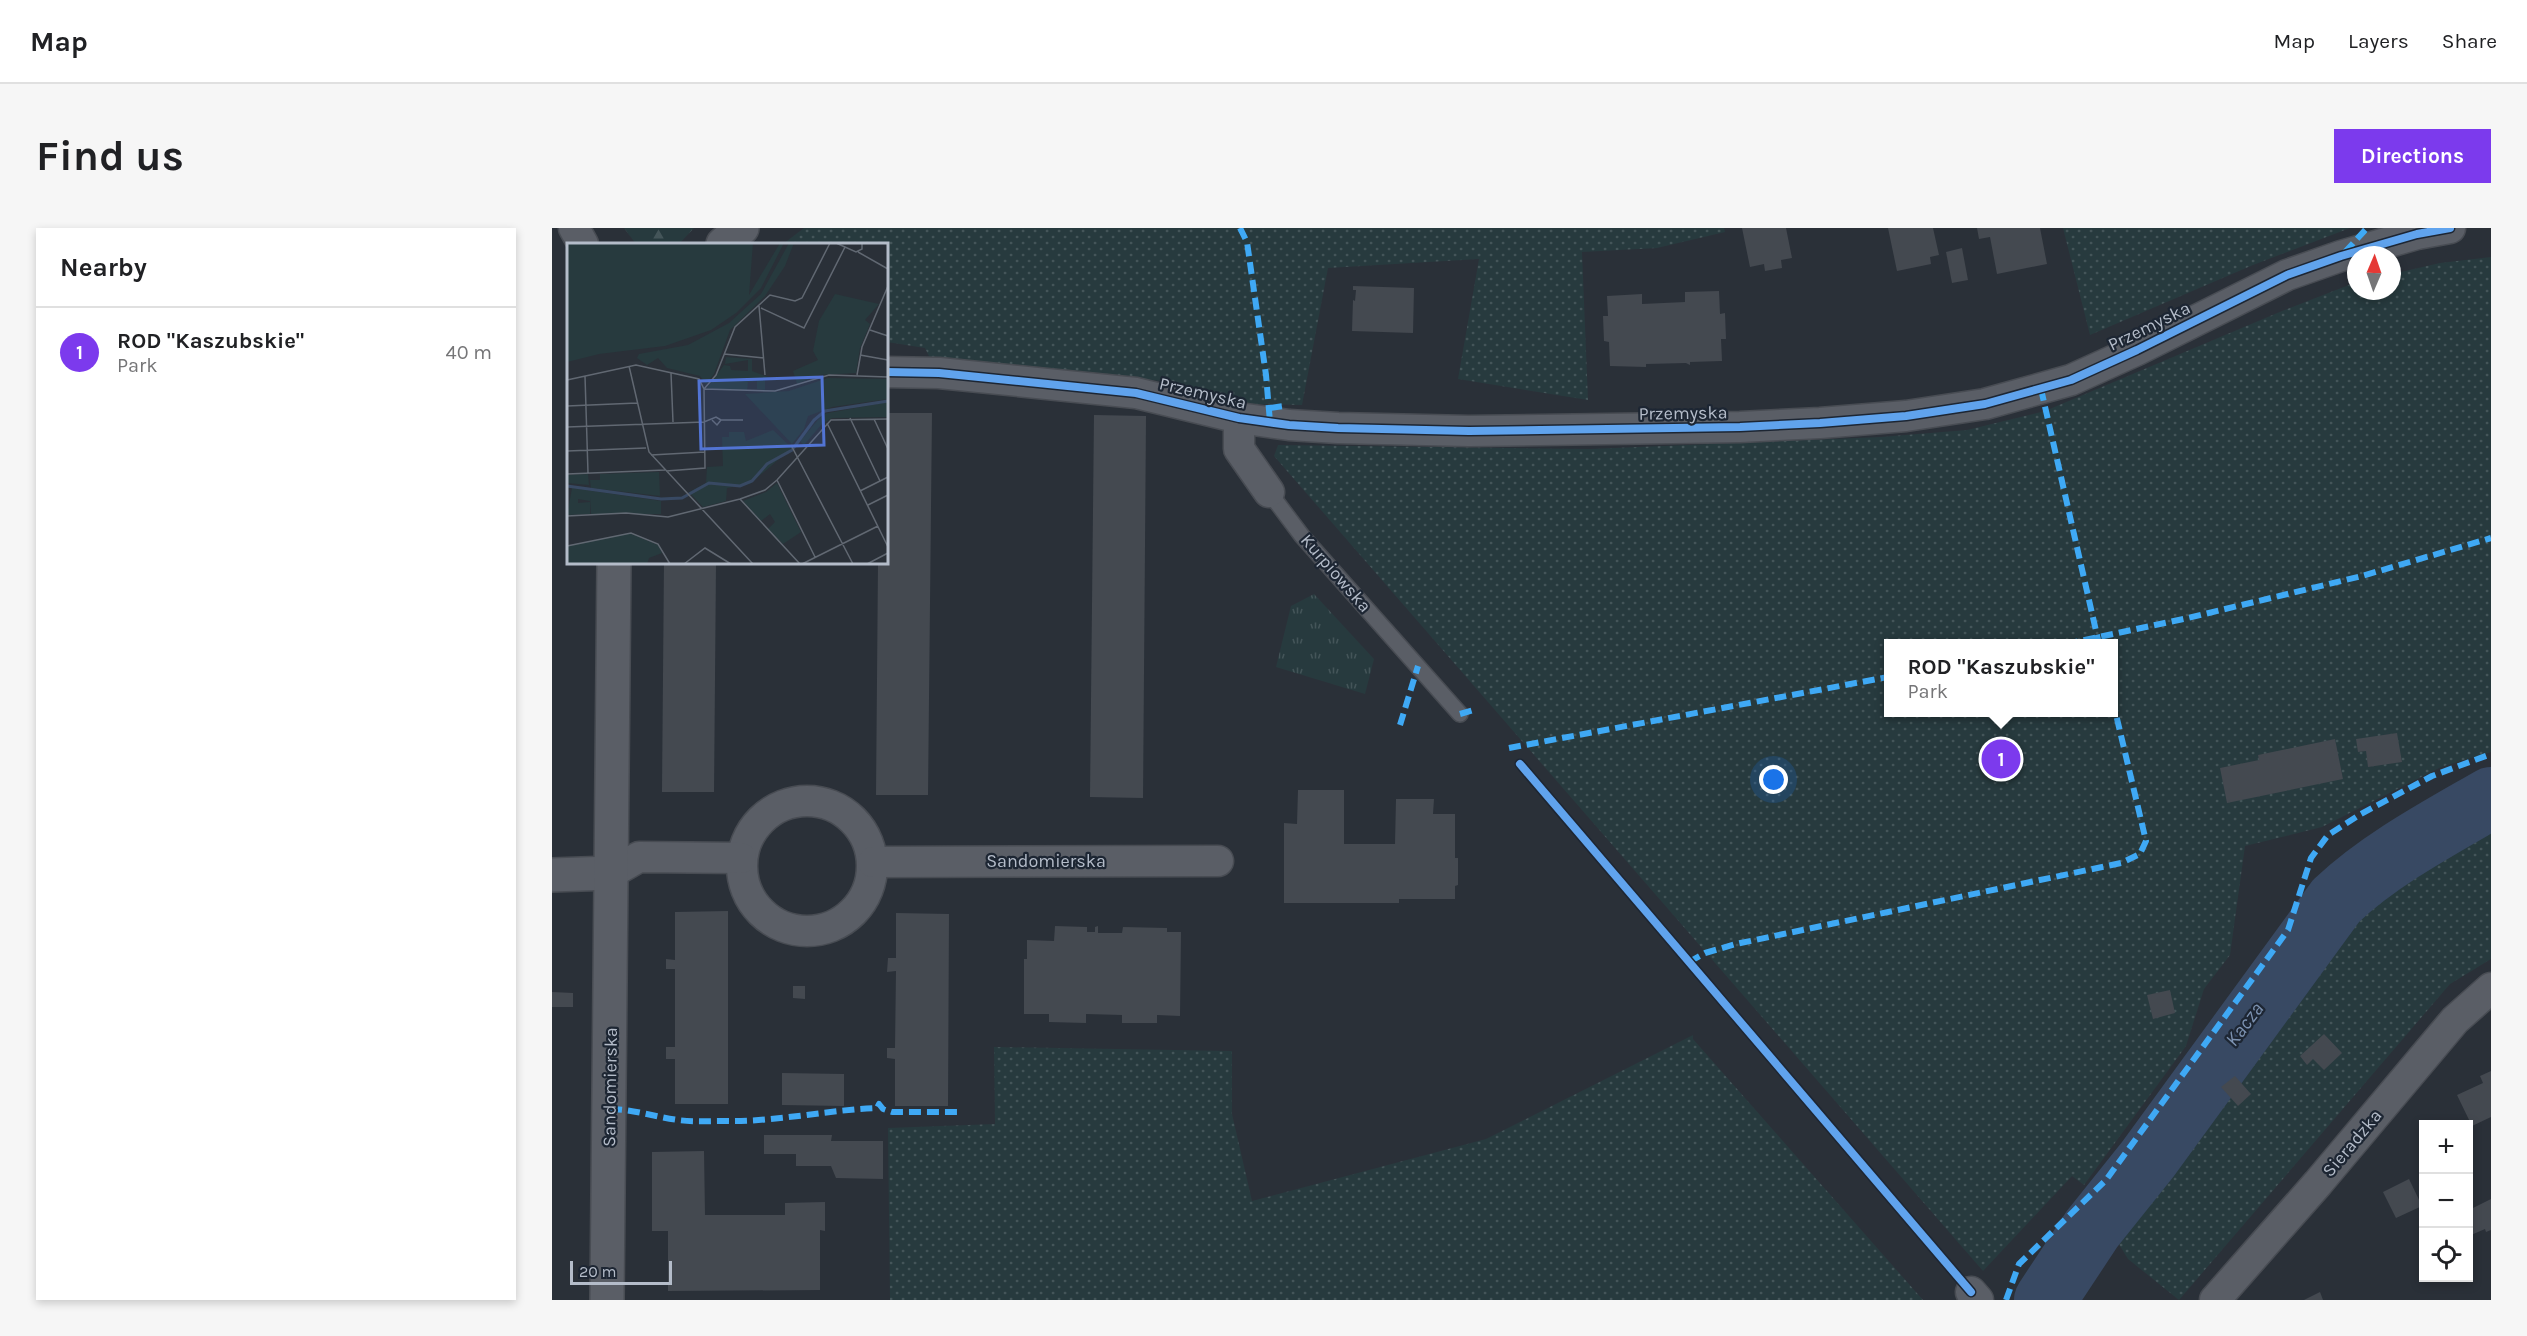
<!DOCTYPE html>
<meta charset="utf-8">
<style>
body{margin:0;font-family:Karla,sans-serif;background:#f6f6f6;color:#202124}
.controls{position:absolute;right:18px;bottom:18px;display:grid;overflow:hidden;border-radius:0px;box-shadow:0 3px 9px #0003}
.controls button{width:54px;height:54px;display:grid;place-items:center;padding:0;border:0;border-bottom:2px solid #e0e0e0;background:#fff;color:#202124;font:30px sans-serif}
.compass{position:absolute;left:1795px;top:18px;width:54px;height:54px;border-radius:50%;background:#fff;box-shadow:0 3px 9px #0003;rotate:2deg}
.scale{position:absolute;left:18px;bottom:15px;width:102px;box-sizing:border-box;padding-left:6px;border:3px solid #b4bcc9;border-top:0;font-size:16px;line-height:21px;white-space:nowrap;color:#b4bcc9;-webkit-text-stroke:4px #1d2633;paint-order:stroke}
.you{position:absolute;left:1222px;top:552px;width:21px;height:21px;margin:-15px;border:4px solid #fff;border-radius:50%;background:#1a73e8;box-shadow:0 0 0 9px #1a73e833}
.badge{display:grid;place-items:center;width:39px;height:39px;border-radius:50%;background:#7c3aed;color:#fff;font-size:20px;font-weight:700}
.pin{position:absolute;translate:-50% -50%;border:3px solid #fff;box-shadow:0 2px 6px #0006}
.popup{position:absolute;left:1332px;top:411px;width:234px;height:78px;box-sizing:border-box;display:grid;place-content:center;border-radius:0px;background:#fff;filter:drop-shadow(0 2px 4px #0005);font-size:20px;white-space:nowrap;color:#757577}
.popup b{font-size:22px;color:#202124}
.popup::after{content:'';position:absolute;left:50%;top:100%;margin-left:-12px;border:12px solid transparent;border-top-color:#fff}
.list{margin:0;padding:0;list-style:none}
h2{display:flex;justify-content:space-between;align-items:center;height:78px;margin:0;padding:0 24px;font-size:26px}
h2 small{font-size:20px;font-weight:400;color:#757577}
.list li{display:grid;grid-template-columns:39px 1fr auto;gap:18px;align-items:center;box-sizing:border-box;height:90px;padding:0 24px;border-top:2px solid #e0e0e0}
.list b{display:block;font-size:22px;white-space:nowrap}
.list p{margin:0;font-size:20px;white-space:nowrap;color:#757577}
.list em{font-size:20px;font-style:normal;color:#757577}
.icon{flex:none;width:33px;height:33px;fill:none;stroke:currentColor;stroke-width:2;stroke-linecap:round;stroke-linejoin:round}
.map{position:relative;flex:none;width:1939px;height:1072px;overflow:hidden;border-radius:0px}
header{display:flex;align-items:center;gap:36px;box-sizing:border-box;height:84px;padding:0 30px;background:#fff;border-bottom:2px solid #e0e0e0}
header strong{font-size:28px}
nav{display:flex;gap:33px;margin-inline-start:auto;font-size:21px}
.intro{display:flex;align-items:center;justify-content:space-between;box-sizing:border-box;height:144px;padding:0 36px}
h1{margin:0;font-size:42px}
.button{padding:15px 27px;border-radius:0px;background:#7c3aed;color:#fff;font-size:21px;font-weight:700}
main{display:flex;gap:36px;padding:0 36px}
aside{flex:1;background:#fff;border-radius:0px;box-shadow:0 3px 9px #0003}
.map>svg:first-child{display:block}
.grass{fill:url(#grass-dots);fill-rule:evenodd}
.forest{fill:url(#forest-firs)}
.park{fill:url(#park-tufts)}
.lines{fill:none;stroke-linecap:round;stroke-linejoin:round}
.river{stroke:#384963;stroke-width:62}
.building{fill:#444950}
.service-casing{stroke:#484c53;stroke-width:18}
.minor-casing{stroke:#484c53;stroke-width:33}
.tertiary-casing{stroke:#484c53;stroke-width:36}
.service{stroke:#5a5e66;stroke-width:15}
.minor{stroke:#5a5e66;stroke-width:30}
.tertiary{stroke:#5a5e66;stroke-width:33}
.quiet{stroke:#3fa9f5;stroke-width:6;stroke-dasharray:12 6;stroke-linecap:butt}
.cycleway-casing{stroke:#1d2633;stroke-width:11}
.cycleway{stroke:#60a3ed;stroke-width:8}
.labels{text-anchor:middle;stroke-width:4.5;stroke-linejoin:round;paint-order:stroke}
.street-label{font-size:18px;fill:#b4bcc9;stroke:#1d2633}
.water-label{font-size:20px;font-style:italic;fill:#7c92b1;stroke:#1d2633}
.inset-river{fill:none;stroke:#384963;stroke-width:3}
.inset-road{fill:none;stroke:#616872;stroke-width:1.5}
.view{fill:#5274d3;fill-opacity:0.15;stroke:#5274d3;stroke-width:3}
.inset-edge{fill:none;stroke:#b4bcc9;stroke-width:3}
</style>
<header>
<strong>Map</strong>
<nav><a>Map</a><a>Layers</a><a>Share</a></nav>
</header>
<div class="intro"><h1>Find us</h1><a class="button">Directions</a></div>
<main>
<aside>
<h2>Nearby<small></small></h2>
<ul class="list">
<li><span class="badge">1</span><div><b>ROD &quot;Kaszubskie&quot;</b><p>Park</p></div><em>40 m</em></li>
</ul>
</aside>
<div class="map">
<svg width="1939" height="1072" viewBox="0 0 1939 1072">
<defs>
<pattern id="grass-dots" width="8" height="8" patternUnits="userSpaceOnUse" patternTransform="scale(1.5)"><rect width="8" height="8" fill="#273a3e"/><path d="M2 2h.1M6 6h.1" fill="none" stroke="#445559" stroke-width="1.8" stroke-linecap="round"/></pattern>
<pattern id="forest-firs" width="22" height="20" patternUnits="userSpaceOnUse" patternTransform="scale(1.5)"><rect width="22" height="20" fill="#273a3e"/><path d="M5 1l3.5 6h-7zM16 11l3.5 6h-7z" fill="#445559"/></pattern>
<pattern id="park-tufts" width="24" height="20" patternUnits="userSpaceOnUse" patternTransform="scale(1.5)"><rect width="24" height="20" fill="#273a3e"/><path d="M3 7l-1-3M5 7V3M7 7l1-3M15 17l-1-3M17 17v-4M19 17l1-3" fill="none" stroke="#445559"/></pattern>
</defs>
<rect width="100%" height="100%" fill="#2a3038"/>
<g class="grass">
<path d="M 252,0 L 1172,0 L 1173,4 L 1105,20 L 1030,24 L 1036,172 L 906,151 L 927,31 L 776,40 L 750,177 L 701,176 L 610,153 L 379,132 L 373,120 L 335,114 L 334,16 L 231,16 Z"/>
<path d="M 1511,0 L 1798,0 L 1701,37 L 1538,107 Z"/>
<path d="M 1939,29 L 1939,524 L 1889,539 L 1770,599 L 1693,618 L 1678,727 L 1652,761 L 1634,818 L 1532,957 L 1520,948 L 1431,1043 L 722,228 L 726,217 L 1038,221 L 1329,209 L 1415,202 L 1493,183 L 1730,83 L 1802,55 L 1804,63 L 1840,63 L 1840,46 L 1888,35 ZM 1336,416 L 1562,416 L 1562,484 L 1336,484 Z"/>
<path d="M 1939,588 L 1939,731 L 1898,756 L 1627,1072 L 1576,1031 L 1560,1005 L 1794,679 Z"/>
<path d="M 1141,807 L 1141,811 L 1371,1072 L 338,1072 L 336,900 L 443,896 L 442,819 L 680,823 L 680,886 L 700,973 L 934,911 Z"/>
</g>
<path class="forest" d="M 72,0 L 142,0 L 127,16 L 84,16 Z"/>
<path class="park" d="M 762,366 L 822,431 L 813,466 L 724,439 L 739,378 Z"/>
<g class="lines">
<path class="river" d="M 1493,1072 L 1540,1001 L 1596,931 L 1784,673 C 1827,632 1887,600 1939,570"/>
</g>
<g class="building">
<path d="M 1190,0 L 1234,0 L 1240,30 L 1229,32 L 1230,40 L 1213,43 L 1212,36 L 1198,39 Z"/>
<path d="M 1336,0 L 1381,0 L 1387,27 L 1378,29 L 1379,36 L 1345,43 Z"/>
<path d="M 1425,0 L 1488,0 L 1495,36 L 1445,46 L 1438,9 L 1427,11 Z"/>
<path d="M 1410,20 L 1416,52 L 1400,55 L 1394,24 Z"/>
<path d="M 801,58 L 862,60 L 861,105 L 800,103 L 801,72 L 803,73 L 804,62 L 801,62 Z"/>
<path d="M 1167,63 L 1168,86 L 1173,85 L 1174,111 L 1169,111 L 1170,133 L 1138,134 L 1138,137 L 1134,135 L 1094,136 L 1094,139 L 1058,138 L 1057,114 L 1052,113 L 1051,88 L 1056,88 L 1055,68 L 1090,66 L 1090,76 L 1133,74 L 1133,64 Z"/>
<path d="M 334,185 L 380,185 L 376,567 L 324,567 L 326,334 L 334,334 Z"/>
<path d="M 542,187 L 594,188 L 591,570 L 538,569 Z"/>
<path d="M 112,334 L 164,334 L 162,564 L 110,564 Z"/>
<path d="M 1845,505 L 1850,534 L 1816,539 L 1814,523 L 1806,524 L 1804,511 Z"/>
<path d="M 1783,511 L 1791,551 L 1675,575 L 1668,540 L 1707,532 L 1706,527 Z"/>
<path d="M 746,562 L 792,562 L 792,616 L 843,616 L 844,571 L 882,571 L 881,586 L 903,586 L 903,630 L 906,630 L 906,657 L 903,658 L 903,671 L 847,671 L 847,675 L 732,675 L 732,595 L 745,596 Z"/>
<path d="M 176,683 L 176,876 L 123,876 L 123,831 L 114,831 L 114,819 L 123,819 L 123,741 L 114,741 L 114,731 L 123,732 L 123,684 Z"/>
<path d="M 344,685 L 397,686 L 396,878 L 343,878 L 343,831 L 335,830 L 335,820 L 343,820 L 344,743 L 335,744 L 336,730 L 344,730 Z"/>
<path d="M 503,698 L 535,699 L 535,704 L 543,704 L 543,699 L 546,698 L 546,705 L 570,705 L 571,699 L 615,700 L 615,704 L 629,704 L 628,788 L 605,787 L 605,795 L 570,795 L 570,787 L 534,786 L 534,795 L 497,794 L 497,786 L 472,786 L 472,731 L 475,731 L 475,712 L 502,713 Z"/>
<path d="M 241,758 L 253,758 L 253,771 L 241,770 Z"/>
<path d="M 1618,762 L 1623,785 L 1601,791 L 1595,767 Z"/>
<path d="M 0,764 L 21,765 L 21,779 L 0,779 Z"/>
<path d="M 1772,806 L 1790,825 L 1772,842 L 1761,831 L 1755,837 L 1748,828 Z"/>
<path d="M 1939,843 L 1939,889 L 1920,898 L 1905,867 L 1931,855 L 1928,848 Z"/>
<path d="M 230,845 L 292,846 L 292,878 L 230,877 Z"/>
<path d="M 1683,848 L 1699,866 L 1686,878 L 1669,859 Z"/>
<path d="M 212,907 L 280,907 L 279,913 L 331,913 L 331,951 L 284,950 L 279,938 L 244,938 L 244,926 L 212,926 Z"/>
<path d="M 152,923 L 153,987 L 233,987 L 233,975 L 273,974 L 273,1003 L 268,1002 L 268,1062 L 116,1063 L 116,1003 L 100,1003 L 100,924 Z"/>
<path d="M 1857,951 L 1870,978 L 1844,990 L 1831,964 Z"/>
<path d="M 1939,971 L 1939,1002 L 1934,1004 L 1933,1001 L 1919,1007 L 1917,1001 L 1917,982 Z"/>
<path d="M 1768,1064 L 1771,1072 L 1752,1072 Z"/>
</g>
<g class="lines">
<defs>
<path id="service" d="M 717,264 L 750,308 L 908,486"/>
<g id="minor">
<path d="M 22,0 L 31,16"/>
<path d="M 334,144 L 387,145 L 584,165 L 687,190 L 737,197 L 786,200 L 917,203 L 1188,199 L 1268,195 L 1354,188 L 1433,176 L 1519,152 L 1585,122 L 1735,47 L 1789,28 L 1865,6 L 1898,0"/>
<path d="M 687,190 L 687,221 L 717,264"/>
<circle cx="255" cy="638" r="65"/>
<path d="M 321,634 L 666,633"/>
<path d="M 59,645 L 87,629 L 189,630"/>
<path d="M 1419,1064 L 1426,1072"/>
<path d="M 1663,1072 L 1766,955 L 1903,792 L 1939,760"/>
</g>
<g id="tertiary">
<path d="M 171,16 L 190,0"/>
<path d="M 0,647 L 59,645"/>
<path d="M 55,1072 L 62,334"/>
</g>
</defs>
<use href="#service" class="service-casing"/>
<use href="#minor" class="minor-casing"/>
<use href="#tertiary" class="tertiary-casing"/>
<use href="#service" class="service"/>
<use href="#minor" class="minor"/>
<use href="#tertiary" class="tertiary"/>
<g class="quiet">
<path d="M 688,0 L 695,14 L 714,147 L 718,194"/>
<path d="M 1793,24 L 1815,0"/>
<path d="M 1489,161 L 1547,416"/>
<path d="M 718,180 L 732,178"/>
<path d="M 1514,416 L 1636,390 L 1810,348 L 1939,310"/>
<path d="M 908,486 L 925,481"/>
<path d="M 848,497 L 866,438"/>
<path d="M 957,520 L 1336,449"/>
<path d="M 1137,734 L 1153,725 L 1184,716 L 1569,635 L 1588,626 L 1594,613 L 1562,478"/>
<path d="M 58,881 C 81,881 103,889 126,892 C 141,894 157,893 173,893 C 224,894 274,882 325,880 L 327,876 L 331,881 L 340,884 L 406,884"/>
<path d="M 1454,1072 L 1467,1036 L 1554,952 L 1736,702 L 1759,630 L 1776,607 L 1809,586 L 1880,548 L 1939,526"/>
</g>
<defs>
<g id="cycleway">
<path d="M 334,144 L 387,145 L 584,165 L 687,190 L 737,197 L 786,200 L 917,203 L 1188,199 L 1268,195 L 1354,188 L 1433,176 L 1519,152 L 1585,122 L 1735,47 L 1789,28 L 1865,6 L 1898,0"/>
<path d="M 968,536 L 1419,1064"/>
</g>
</defs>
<use href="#cycleway" class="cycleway-casing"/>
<use href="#cycleway" class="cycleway"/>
</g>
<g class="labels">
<g class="street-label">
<text transform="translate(1597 98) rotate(-26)" y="6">Przemyska</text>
<text transform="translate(651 165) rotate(13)" y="6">Przemyska</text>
<text transform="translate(1131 185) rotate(-1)" y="6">Przemyska</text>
<text transform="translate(784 345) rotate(49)" y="6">Kurpiowska</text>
<text x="494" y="639">Sandomierska</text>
<text transform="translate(58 859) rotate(-89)" y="6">Sandomierska</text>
<text transform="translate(1800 915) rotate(-50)" y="6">Sieradzka</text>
</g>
<g class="water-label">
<text transform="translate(1692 796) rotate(-53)" y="7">Kacza</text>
</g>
</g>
<g transform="translate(15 15)">
<rect width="321" height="321" fill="#2a3038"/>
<path d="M 268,51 L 312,61 L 298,77 L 303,81 L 293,105 L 289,130 L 251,132 L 230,141 L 226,128 L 251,117 L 246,108 L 252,78 ZM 159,114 L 185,116 L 185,128 L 206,136 L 198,137 L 198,147 L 190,146 L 190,138 L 181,139 L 180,148 L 140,145 L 157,122 L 163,123 L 164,127 L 181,128 L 181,117 L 158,121 ZM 261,135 L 321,136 L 321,156 L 265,164 L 241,173 L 237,186 L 225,201 L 178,151 L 222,148 ZM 321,159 L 321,174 L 265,175 L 254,182 L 237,202 L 233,198 L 256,171 ZM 206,187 L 225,205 L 183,241 L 160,245 L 159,258 L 136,264 L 122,249 L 139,240 L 140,224 L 156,223 L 155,194 L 162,194 L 162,189 L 177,189 L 179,198 ZM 92,229 L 93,253 L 24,245 L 23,237 L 33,237 L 33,231 ZM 21,231 L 22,242 L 0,240 L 0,232 ZM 210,240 L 234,289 L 216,301 L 201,286 L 208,279 L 203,271 L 194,278 L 176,258 L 199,249 ZM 5,245 L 94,258 L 94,271 L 24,271 L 23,254 L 23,258 L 11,256 L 11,260 L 23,259 L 23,271 L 0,272 Z" fill="#273a3e"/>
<path d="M 0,0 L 186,0 L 182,52 L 213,0 L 217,0 L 194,45 L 169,70 L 144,87 L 98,103 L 32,111 L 0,119 ZM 222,0 L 227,0 L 218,23 L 198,53 L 163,87 L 147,131 L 139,141 L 133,133 L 100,125 L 91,115 L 80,122 L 70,115 L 72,111 L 121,102 L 162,80 L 194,51 ZM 62,290 L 91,302 L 95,310 L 82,315 L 80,321 L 0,321 L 0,303 Z" fill="#273a3e"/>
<path class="inset-river" d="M 0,243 L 94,256 L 115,255 L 142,240 L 173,243 L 185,238 L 200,221 L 225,207 L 247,177 L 258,168 L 321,158"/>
<path class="inset-road" d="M 269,0 L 289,9 L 295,6 L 295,0M 291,9 L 321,26M 192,63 L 198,132M 194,65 L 237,85 L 278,4M 303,87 L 321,93M 157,111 L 197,115M 293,112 L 321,117M 62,123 L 82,209 L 186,321M 104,130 L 106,179M 290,132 L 295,104 L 321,43M 18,133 L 21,230M 0,137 L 69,122 L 132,136 L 137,146 L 138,225 L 99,228M 137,146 L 149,132 L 168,84 L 203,52 L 228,58 L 235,55 L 263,0M 137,146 L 208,148 L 262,132 L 321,134M 0,163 L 70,160M 283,175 L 313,238M 307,176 L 321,206M 145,177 L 150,182 L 154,177 L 176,177M 260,180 L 321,304M 0,184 L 137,179 L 149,174 L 154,177M 224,202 L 286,321M 0,208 L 79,205M 84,212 L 138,209M 0,231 L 98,227M 210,237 L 248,314M 293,248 L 321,234M 173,256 L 233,321M 301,262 L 321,252M 0,273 L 59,270 L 101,274 L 173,256 L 198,247 L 210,237 L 264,177 L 321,176M 0,303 L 64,290 L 91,301 L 103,321M 117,321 L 138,305 L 164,321M 235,321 L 311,283M 300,321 L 321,310"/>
<path class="view" d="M 255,134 L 257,202 L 134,206 L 132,138 Z"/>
<rect width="321" height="321" class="inset-edge"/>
</g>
</svg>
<div class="controls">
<button>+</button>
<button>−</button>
<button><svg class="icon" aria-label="locate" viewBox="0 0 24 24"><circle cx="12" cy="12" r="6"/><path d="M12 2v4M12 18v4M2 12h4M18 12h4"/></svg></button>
</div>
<svg class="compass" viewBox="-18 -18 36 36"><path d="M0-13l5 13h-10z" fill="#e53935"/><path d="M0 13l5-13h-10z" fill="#757577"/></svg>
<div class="scale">20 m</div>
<div class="you"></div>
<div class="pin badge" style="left:1449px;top:531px">1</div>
<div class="popup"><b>ROD &quot;Kaszubskie&quot;</b>Park</div>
</div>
</main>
